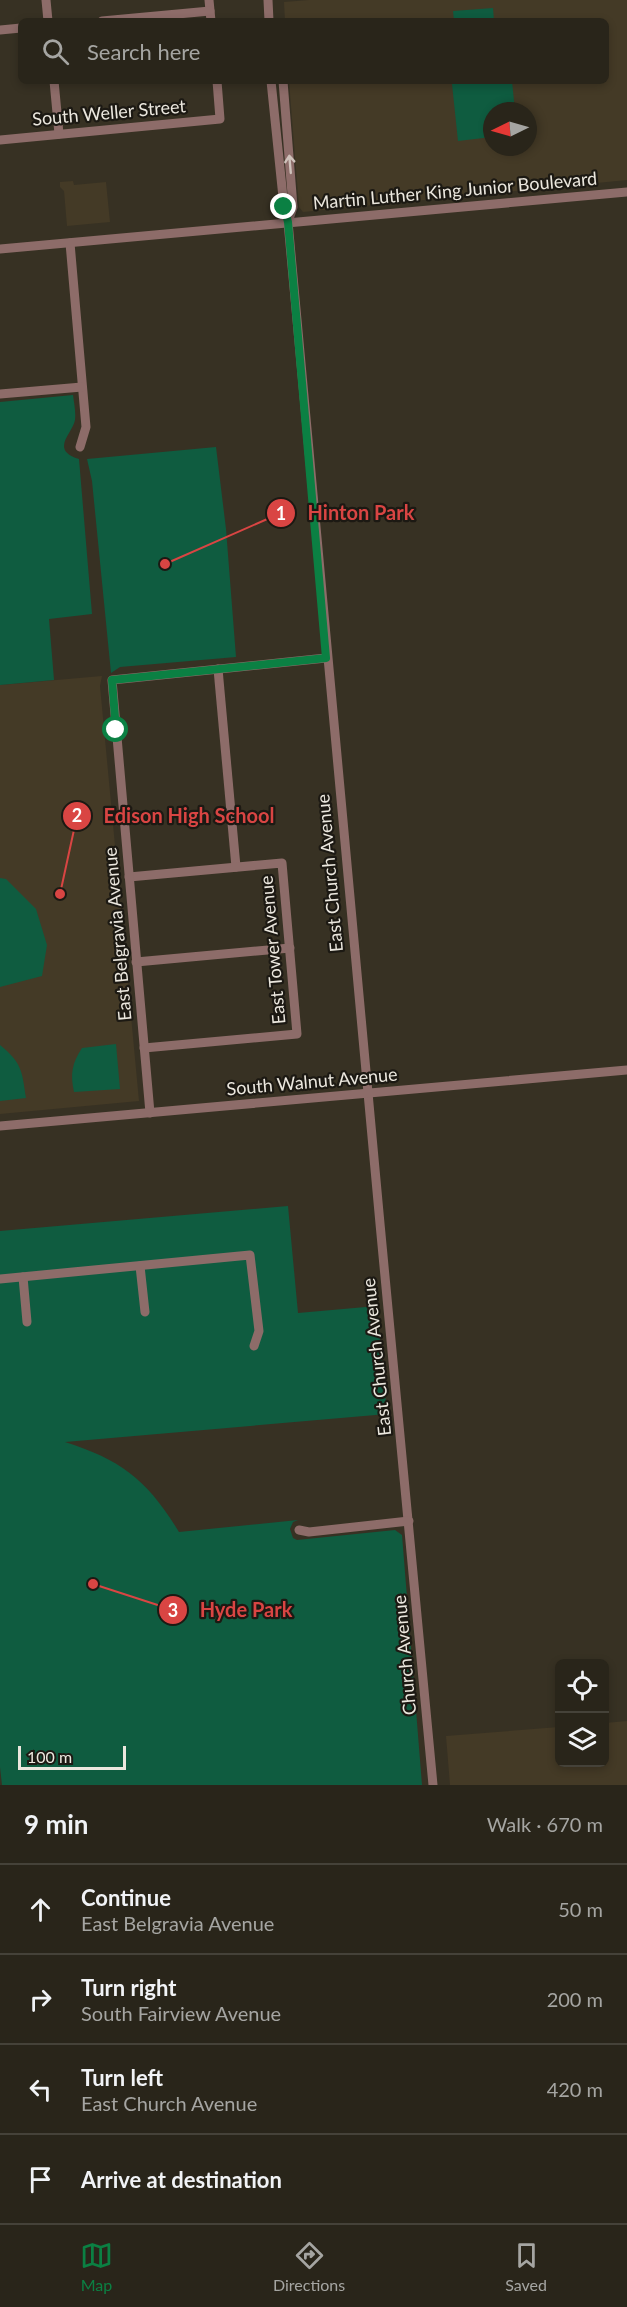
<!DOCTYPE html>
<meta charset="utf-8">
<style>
body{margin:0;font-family:Lato,sans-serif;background:#353127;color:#f1f3f6}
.controls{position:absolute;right:18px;bottom:18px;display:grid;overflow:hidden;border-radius:9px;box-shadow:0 3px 9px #0003}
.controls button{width:54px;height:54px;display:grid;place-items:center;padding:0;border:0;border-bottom:2px solid #454239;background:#29251a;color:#f1f3f6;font:30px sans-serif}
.compass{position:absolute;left:483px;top:102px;width:54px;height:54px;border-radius:50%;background:#29251a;box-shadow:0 3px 9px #0003;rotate:265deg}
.scale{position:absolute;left:18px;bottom:15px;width:108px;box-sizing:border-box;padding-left:6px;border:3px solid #ebe7de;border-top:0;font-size:16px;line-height:21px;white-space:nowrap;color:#ebe7de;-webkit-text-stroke:4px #1c1913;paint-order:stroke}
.stop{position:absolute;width:18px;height:18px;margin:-14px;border:4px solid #0b8043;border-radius:50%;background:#fff}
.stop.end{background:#0b8043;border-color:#fff;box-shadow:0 2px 6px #0008}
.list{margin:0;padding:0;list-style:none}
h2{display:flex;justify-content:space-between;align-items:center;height:78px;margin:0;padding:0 24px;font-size:26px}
h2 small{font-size:20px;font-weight:400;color:#a5a5a2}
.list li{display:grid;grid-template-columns:39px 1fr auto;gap:18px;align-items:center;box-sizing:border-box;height:90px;padding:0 24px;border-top:2px solid #454239}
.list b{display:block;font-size:22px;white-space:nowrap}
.list p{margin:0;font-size:20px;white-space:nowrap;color:#a5a5a2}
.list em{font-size:20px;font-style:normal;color:#a5a5a2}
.icon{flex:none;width:33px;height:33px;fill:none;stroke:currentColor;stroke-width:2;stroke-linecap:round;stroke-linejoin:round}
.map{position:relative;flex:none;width:627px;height:1785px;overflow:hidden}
.search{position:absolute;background:#29251a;box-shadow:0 3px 9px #0003;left:18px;right:18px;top:18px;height:66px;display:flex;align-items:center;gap:15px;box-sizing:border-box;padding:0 21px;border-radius:9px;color:#a5a5a2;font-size:22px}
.sheet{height:438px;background:#29251a}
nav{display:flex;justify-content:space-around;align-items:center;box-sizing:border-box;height:84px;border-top:2px solid #454239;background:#29251a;font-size:16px;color:#a5a5a2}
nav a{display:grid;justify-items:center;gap:3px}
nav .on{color:#0b8043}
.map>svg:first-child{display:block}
.built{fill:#443a26;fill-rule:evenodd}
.green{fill:#0f5c40}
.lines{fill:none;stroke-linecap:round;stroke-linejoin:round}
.minor{stroke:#8d6c69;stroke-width:9}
.oneway{stroke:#cfc2bb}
.route{stroke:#0b8043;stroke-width:8}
.labels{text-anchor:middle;stroke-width:4.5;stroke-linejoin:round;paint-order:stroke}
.street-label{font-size:18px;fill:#ebe7de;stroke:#1c1913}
.leader{fill:none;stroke:#d94543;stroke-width:2}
.callout-dot{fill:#d94543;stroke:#1c1913;stroke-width:2}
.mark-label{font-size:18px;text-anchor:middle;font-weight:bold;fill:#fff}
.callout-label{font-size:20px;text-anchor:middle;font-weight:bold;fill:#d94543;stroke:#1c1913;stroke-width:4.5;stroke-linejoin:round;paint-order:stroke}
</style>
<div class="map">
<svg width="627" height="1785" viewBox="0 0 627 1785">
<rect width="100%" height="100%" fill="#373123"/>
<g class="built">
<path d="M 309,0 L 627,0 L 627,180 L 303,212 L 299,207 L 289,81 L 606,81 L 606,21 L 285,21 L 284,2 ZM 492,111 L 528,111 L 528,147 L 492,147 Z"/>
<path d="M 73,181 L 74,185 L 106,182 L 110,222 L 67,226 L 64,191 L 60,187 L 60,182 Z"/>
<path d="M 102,676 L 100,686 L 139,1101 L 0,1114 L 0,685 Z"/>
<path d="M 627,1721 L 627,1785 L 450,1785 L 446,1736 L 559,1727 L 560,1762 L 604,1762 L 605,1723 Z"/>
</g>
<g class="green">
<path d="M 493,8 L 494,21 L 454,21 L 453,11 Z"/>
<path d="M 482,81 L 512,81 L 515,111 L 492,111 L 492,137 L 458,141 L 452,84 Z"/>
<path d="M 73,395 C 74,403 76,412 75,420 C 73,433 49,450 79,459 L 92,614 L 49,619 L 54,680 L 0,685 L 0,402 Z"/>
<path d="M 216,447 L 226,529 L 236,657 L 120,667 L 111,673 L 92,481 L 87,459 Z"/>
<path d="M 0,878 L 6,879 L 36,909 L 47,945 L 42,976 L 0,987 Z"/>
<path d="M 116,1044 L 120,1089 L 74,1092 C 70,1074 72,1063 82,1048 Z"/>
<path d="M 0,1045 C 22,1063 22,1071 26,1098 L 0,1101 Z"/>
<path d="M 288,1206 L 298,1313 L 377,1306 L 387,1414 L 65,1442 C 122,1460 148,1481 179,1532 L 298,1520 L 293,1522 L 290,1529 L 293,1538 L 297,1540 L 395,1530 L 402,1535 L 422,1785 L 2,1785 L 0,1767 L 0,1231 Z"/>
</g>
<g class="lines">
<g class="minor">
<path d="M 46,0 L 48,21"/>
<path d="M 209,0 L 211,21"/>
<path d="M 268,0 L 269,21"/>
<path d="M 102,21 L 210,11"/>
<path d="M 0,30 L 21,28"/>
<path d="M 54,81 L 59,134"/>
<path d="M 271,81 L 284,207 L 288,222 C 332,743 385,1264 433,1785"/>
<path d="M 283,81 L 293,207 L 288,222"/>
<path d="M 0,140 L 220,119 L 217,81"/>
<path d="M 70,243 L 86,427 L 80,447"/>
<path d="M 0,249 L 627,192"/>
<path d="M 0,394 L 82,387"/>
<path d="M 218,669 L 236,867"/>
<path d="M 129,877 L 282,863 L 297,1034 L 144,1048"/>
<path d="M 136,962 L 290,948"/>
<path d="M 150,1113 L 112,680 L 326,658"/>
<path d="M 0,1126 L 627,1070"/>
<path d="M 140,1266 L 145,1312"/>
<path d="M 23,1277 L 27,1322"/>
<path d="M 0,1279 L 250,1255 L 259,1331 L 254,1346"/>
<path d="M 299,1530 L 309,1532 L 409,1521"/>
</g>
</g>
<defs><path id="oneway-shaft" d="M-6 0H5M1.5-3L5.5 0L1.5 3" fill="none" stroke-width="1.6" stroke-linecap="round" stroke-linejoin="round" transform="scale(1.5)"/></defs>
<use class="oneway" href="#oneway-shaft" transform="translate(290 164) rotate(-95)"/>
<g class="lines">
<path class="route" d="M 116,730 L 112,680 L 326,658 L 288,222 L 284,207"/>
</g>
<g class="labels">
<g class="street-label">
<text transform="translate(109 113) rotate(-5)" y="6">South Weller Street</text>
<text transform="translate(455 191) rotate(-5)" y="6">Martin Luther King Junior Boulevard</text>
<text transform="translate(330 873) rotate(-95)" y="6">East Church Avenue</text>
<text transform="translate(118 934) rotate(-95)" y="6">East Belgravia Avenue</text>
<text transform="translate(273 950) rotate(-95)" y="6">East Tower Avenue</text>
<text transform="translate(312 1082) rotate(-5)" y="6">South Walnut Avenue</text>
<text transform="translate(377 1357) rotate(-96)" y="6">East Church Avenue</text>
<text transform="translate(405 1655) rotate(-95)" y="6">Church Avenue</text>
</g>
</g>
<path class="leader" d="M165 564L281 513M60 894L77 816M93 1584L173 1610"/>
<g class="callout-dot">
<circle cx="165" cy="564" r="6"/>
<circle cx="60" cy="894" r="6"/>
<circle cx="93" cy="1584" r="6"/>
<circle cx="281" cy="513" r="15"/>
<circle cx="77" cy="816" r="15"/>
<circle cx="173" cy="1610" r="15"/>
</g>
<g class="mark-label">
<text x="281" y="520">1</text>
<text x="77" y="822">2</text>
<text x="173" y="1617">3</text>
</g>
<g class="callout-label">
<text x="361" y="520">Hinton Park</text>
<text x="189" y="823">Edison High School</text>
<text x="246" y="1617">Hyde Park</text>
</g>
</svg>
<div class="controls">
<button><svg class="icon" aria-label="locate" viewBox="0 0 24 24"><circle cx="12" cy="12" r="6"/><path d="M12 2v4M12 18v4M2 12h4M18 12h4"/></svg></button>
<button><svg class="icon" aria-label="layers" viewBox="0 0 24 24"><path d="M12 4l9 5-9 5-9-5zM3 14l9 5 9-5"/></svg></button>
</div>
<svg class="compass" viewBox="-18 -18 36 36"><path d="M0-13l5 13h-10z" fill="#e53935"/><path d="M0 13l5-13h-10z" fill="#a5a5a2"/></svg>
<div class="scale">100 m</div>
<div class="stop" style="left:116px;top:730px"></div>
<div class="stop end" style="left:284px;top:207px"></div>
<div class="search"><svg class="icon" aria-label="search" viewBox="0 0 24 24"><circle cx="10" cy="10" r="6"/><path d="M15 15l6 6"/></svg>Search here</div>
</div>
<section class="sheet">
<h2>9 min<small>Walk · 670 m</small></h2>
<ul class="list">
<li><svg class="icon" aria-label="ahead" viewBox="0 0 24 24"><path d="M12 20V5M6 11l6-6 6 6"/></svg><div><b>Continue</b><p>East Belgravia Avenue</p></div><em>50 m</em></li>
<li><svg class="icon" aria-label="right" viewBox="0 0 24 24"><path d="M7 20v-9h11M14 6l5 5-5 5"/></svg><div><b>Turn right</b><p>South Fairview Avenue</p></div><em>200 m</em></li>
<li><svg class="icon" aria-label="left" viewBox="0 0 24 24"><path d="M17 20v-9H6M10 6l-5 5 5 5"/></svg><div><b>Turn left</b><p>East Church Avenue</p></div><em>420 m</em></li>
<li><svg class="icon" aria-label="arrive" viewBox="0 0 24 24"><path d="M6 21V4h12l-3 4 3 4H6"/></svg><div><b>Arrive at destination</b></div></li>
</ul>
</section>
<nav>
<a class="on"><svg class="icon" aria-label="map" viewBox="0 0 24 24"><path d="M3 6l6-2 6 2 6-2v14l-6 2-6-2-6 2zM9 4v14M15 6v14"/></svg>Map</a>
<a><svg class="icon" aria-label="directions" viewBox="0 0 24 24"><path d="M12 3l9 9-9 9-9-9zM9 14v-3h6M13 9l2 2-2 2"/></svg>Directions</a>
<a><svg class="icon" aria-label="saved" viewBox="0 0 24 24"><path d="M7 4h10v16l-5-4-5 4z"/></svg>Saved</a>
</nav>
